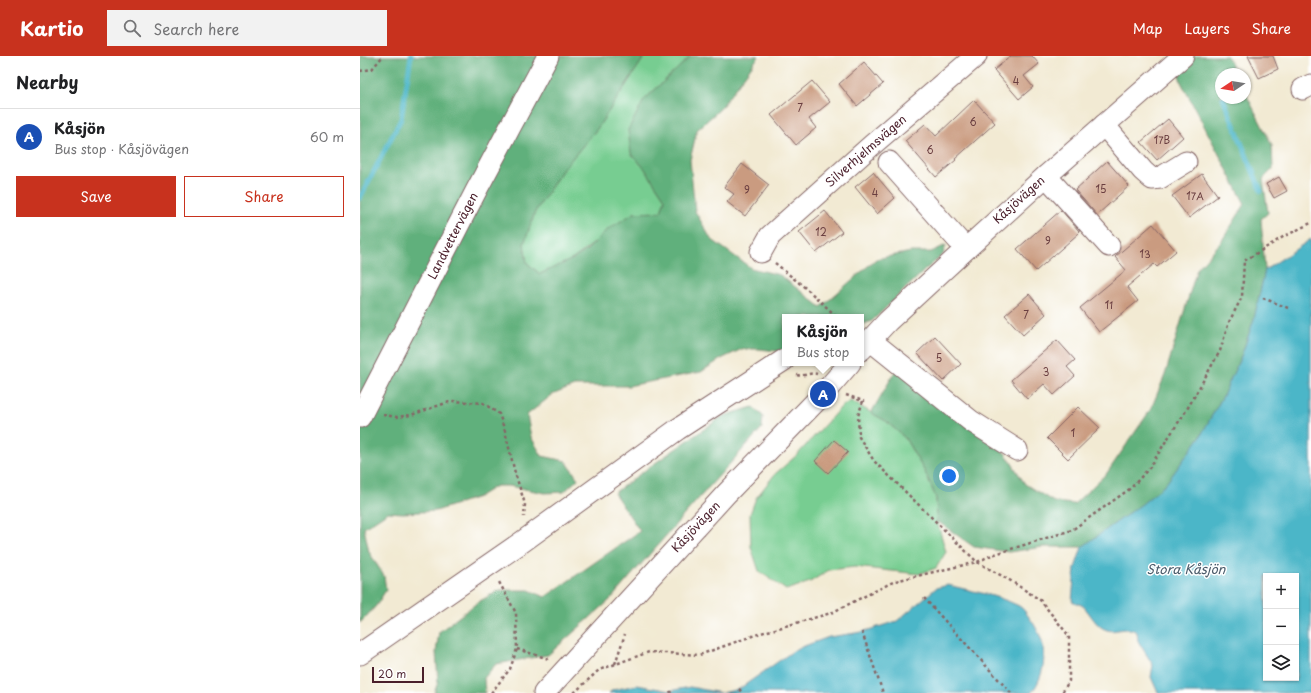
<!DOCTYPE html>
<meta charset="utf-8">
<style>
body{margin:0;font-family:"Playpen Sans",sans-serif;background:#f2f2f2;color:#202124}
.controls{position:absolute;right:12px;bottom:12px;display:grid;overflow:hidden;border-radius:0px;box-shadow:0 1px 3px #0004}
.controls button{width:36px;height:36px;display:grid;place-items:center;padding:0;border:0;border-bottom:1px solid #e0e0e0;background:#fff;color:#202124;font:20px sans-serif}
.compass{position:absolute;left:855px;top:12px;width:36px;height:36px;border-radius:50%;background:#fff;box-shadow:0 1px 3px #0004;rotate:258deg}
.scale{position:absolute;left:12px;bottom:10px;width:52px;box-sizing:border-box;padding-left:4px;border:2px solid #4a1f2b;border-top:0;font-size:11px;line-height:14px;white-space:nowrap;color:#4a1f2b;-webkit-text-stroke:3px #fff;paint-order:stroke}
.you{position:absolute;left:589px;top:420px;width:14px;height:14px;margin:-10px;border:3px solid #fff;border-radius:50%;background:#1a73e8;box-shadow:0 0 0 6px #1a73e833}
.badge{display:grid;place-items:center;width:26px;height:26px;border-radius:50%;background:#c8321e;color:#fff;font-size:13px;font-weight:700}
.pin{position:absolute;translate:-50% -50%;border:2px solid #fff;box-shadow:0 1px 4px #0006}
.popup{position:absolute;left:422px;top:258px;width:82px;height:52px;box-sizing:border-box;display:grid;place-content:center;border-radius:0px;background:#fff;filter:drop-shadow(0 1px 3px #0005);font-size:13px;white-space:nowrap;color:#757577}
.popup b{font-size:15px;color:#202124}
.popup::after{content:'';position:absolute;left:50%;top:100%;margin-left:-8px;border:8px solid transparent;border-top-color:#fff}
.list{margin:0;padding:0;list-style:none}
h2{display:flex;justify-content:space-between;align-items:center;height:52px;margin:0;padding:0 16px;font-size:17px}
h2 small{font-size:13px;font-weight:400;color:#757577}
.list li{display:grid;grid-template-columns:26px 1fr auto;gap:12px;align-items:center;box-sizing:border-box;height:56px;padding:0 16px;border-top:1px solid #e0e0e0}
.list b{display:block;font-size:15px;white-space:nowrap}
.list p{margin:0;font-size:13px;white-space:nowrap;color:#757577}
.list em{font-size:13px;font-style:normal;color:#757577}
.actions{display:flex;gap:8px;padding:12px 16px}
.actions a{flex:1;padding:9px 0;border:1px solid #c8321e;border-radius:0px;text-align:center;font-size:14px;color:#c8321e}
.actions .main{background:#c8321e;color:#fff}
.icon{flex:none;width:22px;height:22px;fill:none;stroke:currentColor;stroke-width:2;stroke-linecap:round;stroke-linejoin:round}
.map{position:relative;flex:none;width:951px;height:637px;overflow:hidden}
header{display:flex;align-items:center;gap:24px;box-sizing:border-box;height:56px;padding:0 20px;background:#c8321e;color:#fff}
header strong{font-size:19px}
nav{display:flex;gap:22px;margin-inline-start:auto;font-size:14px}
.search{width:280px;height:36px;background:#f2f2f2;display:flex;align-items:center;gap:10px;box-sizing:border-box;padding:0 14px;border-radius:0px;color:#757577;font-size:15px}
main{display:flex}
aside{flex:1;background:#fff}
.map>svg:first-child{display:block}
.green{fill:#77cd91;stroke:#60765e}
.forest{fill:#61b07b;stroke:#566853}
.water{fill:#4bb6c8;stroke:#4a6a7a;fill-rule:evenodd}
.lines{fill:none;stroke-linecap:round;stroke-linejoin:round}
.stream{stroke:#4bb6c8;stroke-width:5}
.building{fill:#ca9b80}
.minor-casing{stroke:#856666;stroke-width:23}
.path{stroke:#856666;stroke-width:2.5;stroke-dasharray:3 3;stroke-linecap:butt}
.minor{stroke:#fff;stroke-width:21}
.labels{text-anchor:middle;stroke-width:3;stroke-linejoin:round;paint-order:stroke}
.number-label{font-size:10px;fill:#6a3e40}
.street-label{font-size:12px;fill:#4a1f2b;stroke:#fff}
.water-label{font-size:13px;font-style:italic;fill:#4a5b6a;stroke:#fff}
</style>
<header>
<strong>Kartio</strong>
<div class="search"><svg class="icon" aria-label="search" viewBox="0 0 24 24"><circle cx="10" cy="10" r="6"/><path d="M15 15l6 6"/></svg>Search here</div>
<nav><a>Map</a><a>Layers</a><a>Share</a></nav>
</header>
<main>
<aside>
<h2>Nearby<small></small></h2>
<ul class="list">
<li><span class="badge" style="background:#1a4fb4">A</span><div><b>Kåsjön</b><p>Bus stop · Kåsjövägen</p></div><em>60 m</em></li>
</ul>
<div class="actions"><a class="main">Save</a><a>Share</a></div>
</aside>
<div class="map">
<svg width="951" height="637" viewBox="0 0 951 637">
<rect width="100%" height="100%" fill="#fff"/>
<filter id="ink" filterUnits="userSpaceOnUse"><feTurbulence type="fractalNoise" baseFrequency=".025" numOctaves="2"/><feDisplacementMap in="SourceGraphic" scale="8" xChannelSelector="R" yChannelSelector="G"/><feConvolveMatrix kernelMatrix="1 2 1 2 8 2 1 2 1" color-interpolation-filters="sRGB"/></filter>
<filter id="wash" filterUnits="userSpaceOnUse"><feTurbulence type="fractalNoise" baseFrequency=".012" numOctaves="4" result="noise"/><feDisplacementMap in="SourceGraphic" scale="16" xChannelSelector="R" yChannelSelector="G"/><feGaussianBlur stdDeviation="0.9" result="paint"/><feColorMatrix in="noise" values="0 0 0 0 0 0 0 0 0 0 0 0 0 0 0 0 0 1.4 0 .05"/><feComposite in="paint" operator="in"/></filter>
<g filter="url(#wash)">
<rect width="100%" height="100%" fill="#f2ead3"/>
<g class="green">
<path d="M 285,0 L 331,0 L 284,44 L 271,97 L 285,113 L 305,143 L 301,156 L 274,157 L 213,203 L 180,218 L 167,207 L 164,188 L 175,156 L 203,113 L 237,73 Z"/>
<path d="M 491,345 L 526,365 L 545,382 L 565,416 L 576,442 L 577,465 L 586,496 L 576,512 L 559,518 L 495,511 L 469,514 L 450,526 L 426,534 L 399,515 L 391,491 L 390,458 L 396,442 L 415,418 L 437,399 L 482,350 Z"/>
</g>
<g class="forest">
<path d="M 0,0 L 285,0 L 237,73 L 203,113 L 175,156 L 164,188 L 167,207 L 180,218 L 213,203 L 227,194 L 248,173 L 274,157 L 301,156 L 305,143 L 285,113 L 271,97 L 268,74 L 284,44 L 331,0 L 399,0 L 360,53 L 337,74 L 330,104 L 335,155 L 351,183 L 391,212 L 420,219 L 461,251 L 516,203 L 551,196 L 571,196 L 586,189 L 583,199 L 566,213 L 512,265 L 501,269 L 501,261 L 425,261 L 425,296 L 399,293 L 382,293 L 361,303 L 341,316 L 268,330 L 214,330 L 192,339 L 167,359 L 171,381 L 182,400 L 206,405 L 218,423 L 204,436 L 185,437 L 149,430 L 136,430 L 118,441 L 76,455 L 43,457 L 28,456 L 4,472 L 9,496 L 24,520 L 26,534 L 16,550 L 0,567 Z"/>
<path d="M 834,0 L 867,0 L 876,18 L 861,18 L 861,42 L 885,42 L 885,36 L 912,89 L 913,113 L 903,123 L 908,157 L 901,163 L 905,214 L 894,263 L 882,298 L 863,340 L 840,381 L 805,429 L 782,448 L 722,491 L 683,491 L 649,496 L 614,491 L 577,465 L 576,442 L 565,416 L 545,382 L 526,365 L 511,357 L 537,312 L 646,398 L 665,428 L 694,446 L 714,448 L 747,417 L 791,353 L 805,319 L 837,213 L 861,186 L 885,148 L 821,26 L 818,15 L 826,6 Z"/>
<path d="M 393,351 L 403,360 L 402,372 L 323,460 L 250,544 L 188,599 L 136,608 L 124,622 L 125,637 L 74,637 L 78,626 L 76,596 L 79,576 L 118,546 L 140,534 L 169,534 L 185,541 L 280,475 L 254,437 L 288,412 L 363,360 Z"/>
</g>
<g class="water">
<path d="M 951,183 L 951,637 L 798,637 L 791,621 L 793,609 L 778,585 L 777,576 C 766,569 756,577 747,574 C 736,571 731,558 723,550 C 720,548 715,547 712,545 L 715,512 L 722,491 L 782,448 L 805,429 L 840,381 L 863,340 L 882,298 L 894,263 L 905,214 ZM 906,520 L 936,520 L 936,622 L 906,622 Z"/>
<path d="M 588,529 C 611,535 637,539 659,550 C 663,552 666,557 669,561 C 675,569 682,581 683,591 C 686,607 681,626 671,637 L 362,637 L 379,633 L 436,593 L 469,581 L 502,576 L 537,565 L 576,532 Z"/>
<path d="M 277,629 L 310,635 L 330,631 L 361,637 L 249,637 L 253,634 Z"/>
</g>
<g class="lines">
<g class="stream">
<path d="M 863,42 L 901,135"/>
<path d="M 0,142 L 41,63 L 51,0"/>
</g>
</g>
<g id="blocks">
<g class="building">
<path d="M 651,0 L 672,0 L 679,8 L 664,20 L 673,31 L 659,43 L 634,14 Z"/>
<path d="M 888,0 L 913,0 L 918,13 L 899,22 Z"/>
<path d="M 504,6 L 523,28 L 497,50 L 479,28 Z"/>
<path d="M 452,25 L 470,46 L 449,63 L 456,72 L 436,89 L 411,59 Z"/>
<path d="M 614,44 L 635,67 L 595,103 L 596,104 L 576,121 L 545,85 L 565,68 L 576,80 Z"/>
<path d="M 808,63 L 823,81 L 797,104 L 781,86 Z"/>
<path d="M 747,105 L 769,130 L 737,159 L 715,134 Z"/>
<path d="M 382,108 L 409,129 L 385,160 L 367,146 L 374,138 L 364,131 Z"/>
<path d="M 513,116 L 535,142 L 517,158 L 495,131 Z"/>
<path d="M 842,118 L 858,140 L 829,162 L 812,140 Z"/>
<path d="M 919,121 L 927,135 L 914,142 L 906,128 Z"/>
<path d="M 701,154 L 719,175 L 718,176 L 719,177 L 676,215 L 657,193 Z"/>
<path d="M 465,155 L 482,176 L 456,197 L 439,176 Z"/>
<path d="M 793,168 L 816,195 L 797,211 L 794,208 L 767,231 L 778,245 L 739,276 L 720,252 L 766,214 L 755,201 Z"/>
<path d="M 669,238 L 686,258 L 663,279 L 645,259 Z"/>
<path d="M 575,280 L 601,308 L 583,325 L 557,297 Z"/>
<path d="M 697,284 L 715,304 L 707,311 L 715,320 L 694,339 L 684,328 L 667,343 L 651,324 Z"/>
<path d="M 718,351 L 740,372 L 708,403 L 687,382 Z"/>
<path d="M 474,384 L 488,396 L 468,417 L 455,405 Z"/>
</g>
</g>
</g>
<g filter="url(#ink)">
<use href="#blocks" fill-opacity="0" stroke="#856666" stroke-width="1"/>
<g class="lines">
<defs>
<g id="minor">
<path d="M 943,33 L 951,29"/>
<path d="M 744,69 L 783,115 L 792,123 L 800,122 L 826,106"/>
<path d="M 529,106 L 606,193"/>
<path d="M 686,120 L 749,190"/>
<path d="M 401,196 L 410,180 L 512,89 L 616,0"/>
<path d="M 510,284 L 611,365 L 657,394"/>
<path d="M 501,294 L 528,265 L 606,193 L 686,120 L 823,0"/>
<path d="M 0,361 L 116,135 L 188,0"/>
<path d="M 0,598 L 162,486 L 318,373 L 424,304"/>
<path d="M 184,637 L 366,438 L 463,338 L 490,307"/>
</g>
</defs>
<use href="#minor" class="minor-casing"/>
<g class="path">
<path d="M 0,15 L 12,13 L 23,0"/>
<path d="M 415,207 L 449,235 L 475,259 L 475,261"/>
<path d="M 903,242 L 928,252"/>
<path d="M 437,319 C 443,321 450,316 457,318"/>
<path d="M 486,339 L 503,345 L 498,360 L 499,381 L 514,405 L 617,506 L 651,525 L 680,544 L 709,580 L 709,625 L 702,637"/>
<path d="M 23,359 L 37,361 L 51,359 L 92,345 L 123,347 L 139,358 L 145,375 L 155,417 L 165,448 L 164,461"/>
<path d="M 564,542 L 651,637"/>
<path d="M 502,576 L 523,637"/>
<path d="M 157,593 L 189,603"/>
<path d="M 255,608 L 265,578"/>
<path d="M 379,633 L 383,637"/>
<path d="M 310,635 L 311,637"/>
<path d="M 131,637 L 150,613 L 157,593 L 156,557 L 139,526"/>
<path d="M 214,637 L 239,614 L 289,596 L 339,599 L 401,577 L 471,557 L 535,525 L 617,506 L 632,499 L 712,474 L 771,432 L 790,411 L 806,385 L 826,355 L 860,295 L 869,266 L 882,241 L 884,205 L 923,181 L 951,167"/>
</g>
<use href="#minor" class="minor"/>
</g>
</g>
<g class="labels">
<g class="number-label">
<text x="656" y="29">4</text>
<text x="440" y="56">7</text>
<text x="613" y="70">6</text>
<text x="802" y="88">17B</text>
<text x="570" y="98">6</text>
<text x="741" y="137">15</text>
<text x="387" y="138">9</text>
<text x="515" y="141">4</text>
<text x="835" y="144">17A</text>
<text x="461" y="180">12</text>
<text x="688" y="189">9</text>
<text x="785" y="202">13</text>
<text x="749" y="253">11</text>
<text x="666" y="263">7</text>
<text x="579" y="306">5</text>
<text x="686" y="320">3</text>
<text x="713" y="381">1</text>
</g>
<g class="street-label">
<text transform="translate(506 95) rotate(-41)" y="4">Silverhjelmsvägen</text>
<text transform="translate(659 144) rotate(-42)" y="4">Kåsjövägen</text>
<text transform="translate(93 180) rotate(-63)" y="4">Landvettervägen</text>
<text transform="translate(336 471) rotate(-47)" y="4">Kåsjövägen</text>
</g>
<g class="water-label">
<text x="826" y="518">Stora Kåsjön</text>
</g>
</g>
</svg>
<div class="controls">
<button>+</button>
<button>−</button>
<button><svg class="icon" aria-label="layers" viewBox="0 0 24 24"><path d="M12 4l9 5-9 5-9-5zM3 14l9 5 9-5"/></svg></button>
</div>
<svg class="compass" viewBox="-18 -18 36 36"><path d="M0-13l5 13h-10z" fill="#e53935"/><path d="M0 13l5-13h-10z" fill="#757577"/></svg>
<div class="scale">20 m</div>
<div class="you"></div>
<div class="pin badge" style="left:463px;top:338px;background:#1a4fb4">A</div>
<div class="popup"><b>Kåsjön</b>Bus stop</div>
</div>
</main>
